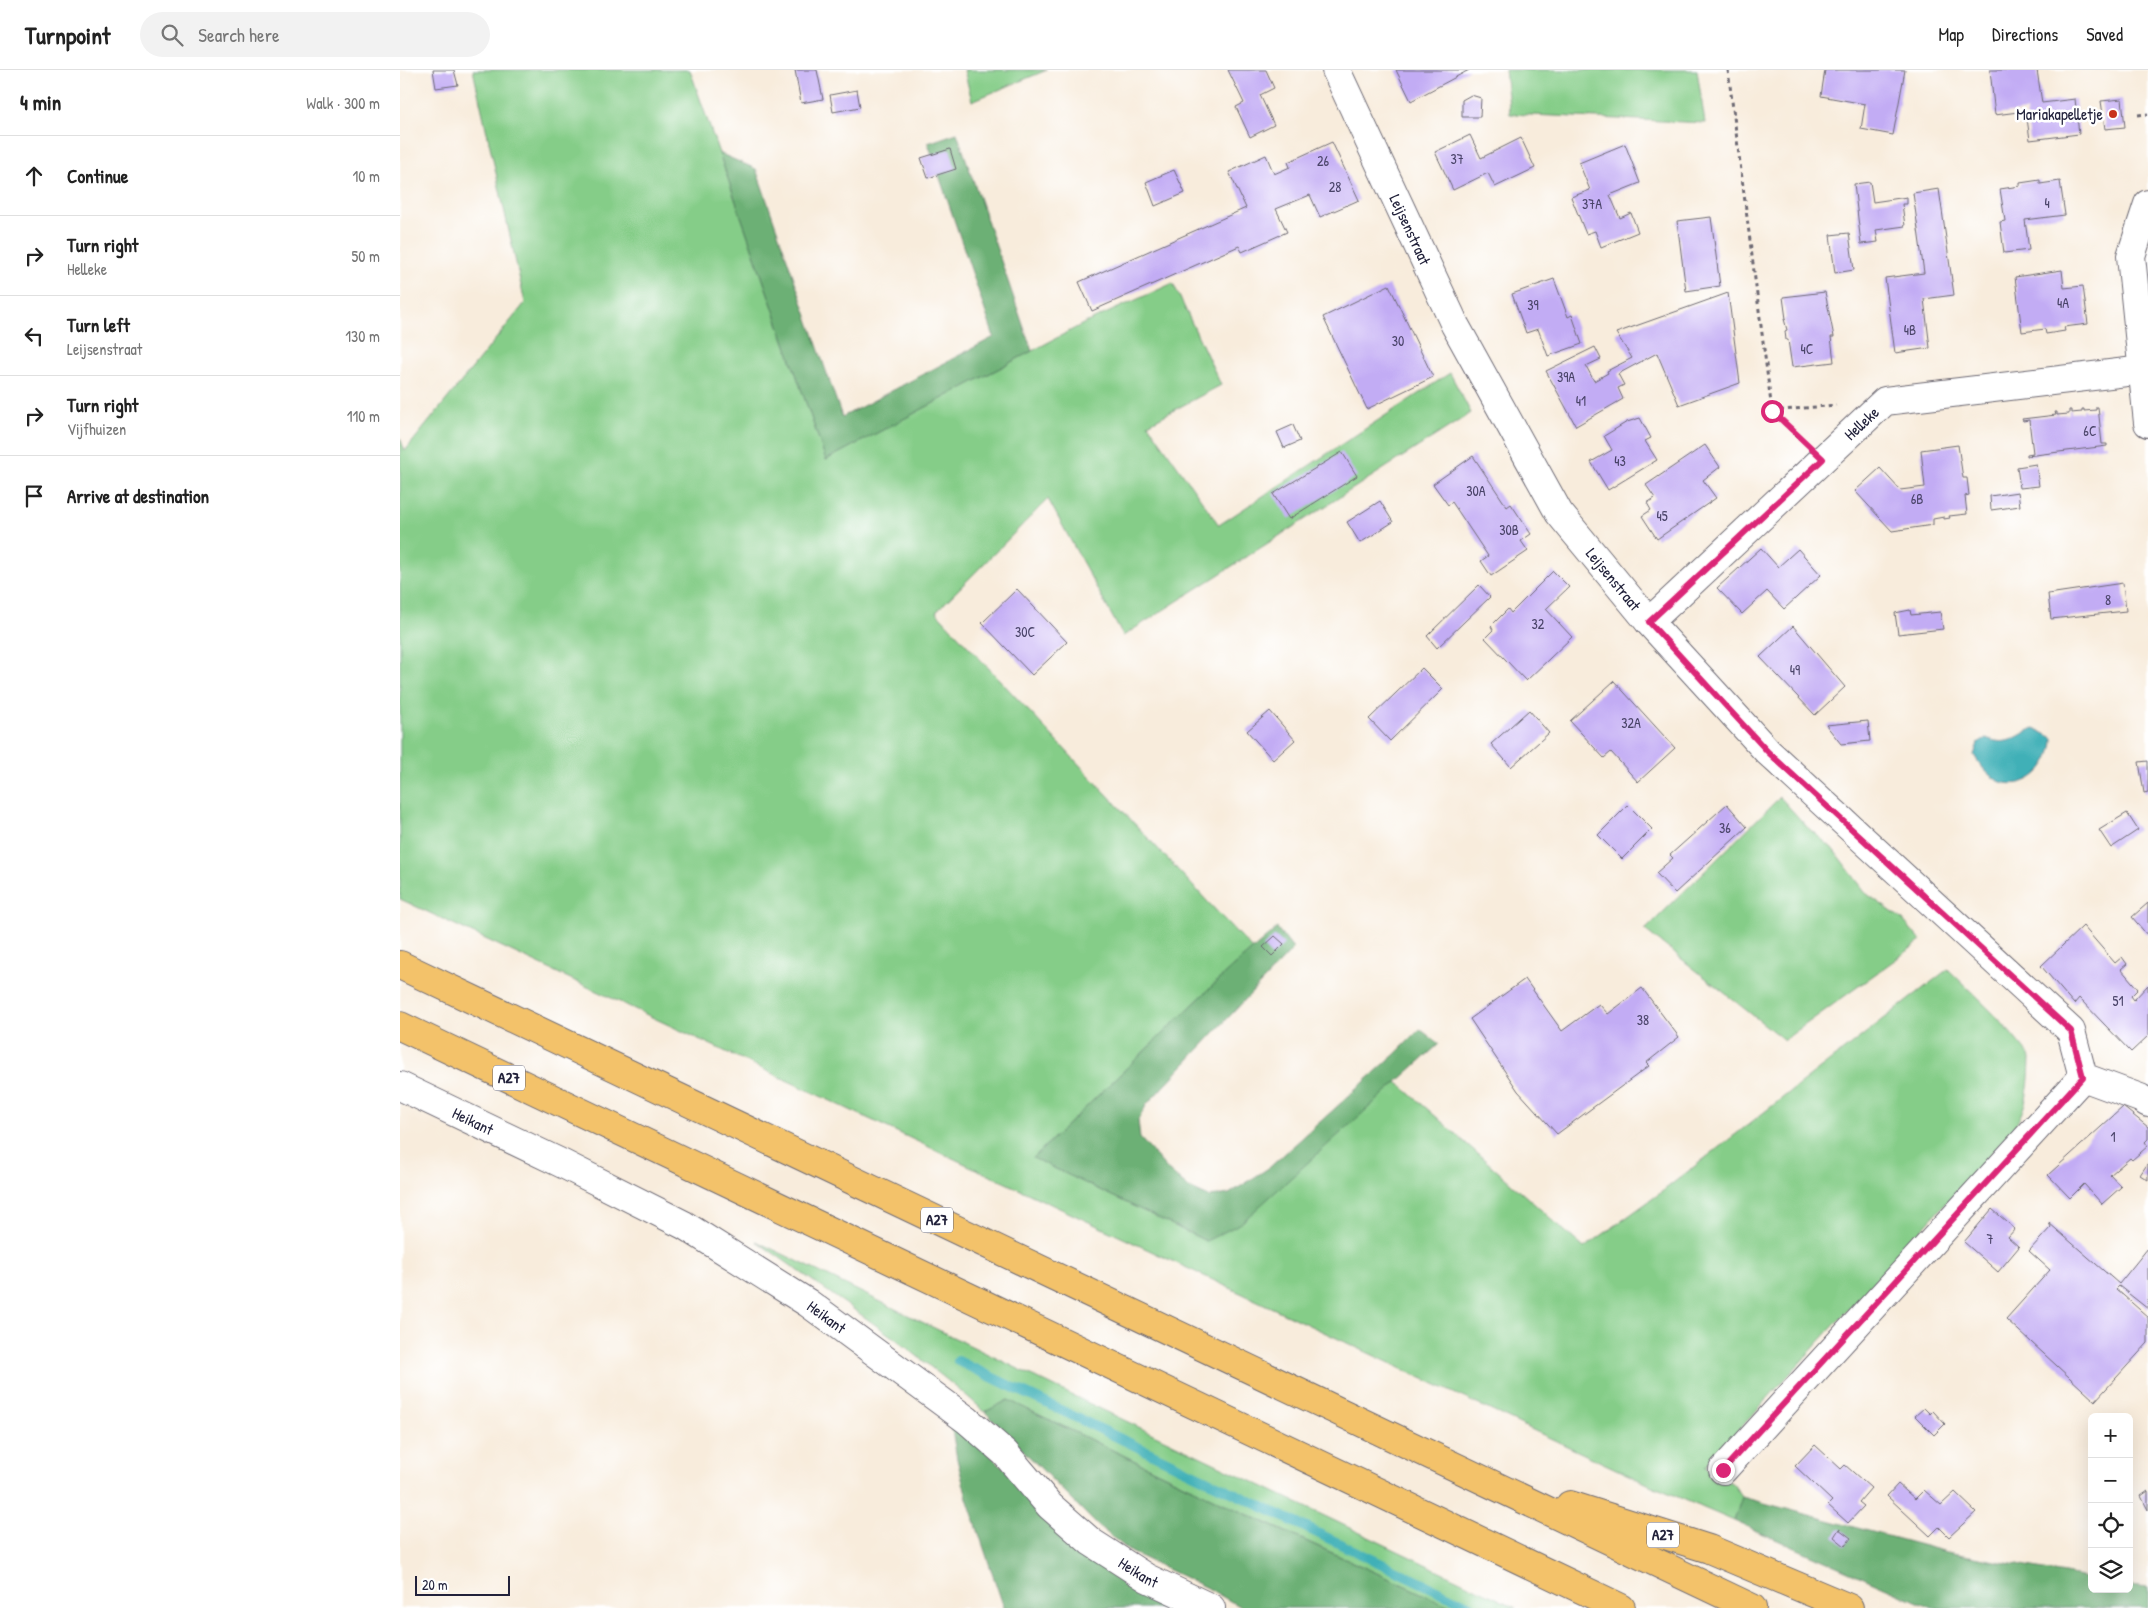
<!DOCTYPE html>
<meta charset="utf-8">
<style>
body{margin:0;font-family:"Patrick Hand",sans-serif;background:#f2f2f2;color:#222}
.controls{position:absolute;right:15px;bottom:15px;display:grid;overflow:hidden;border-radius:8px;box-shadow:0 5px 20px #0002}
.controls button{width:45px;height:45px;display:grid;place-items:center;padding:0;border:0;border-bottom:1px solid #e0e0e0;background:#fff;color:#222;font:25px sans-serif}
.scale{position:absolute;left:15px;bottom:12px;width:95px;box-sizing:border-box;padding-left:5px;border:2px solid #22223b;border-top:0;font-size:14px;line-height:18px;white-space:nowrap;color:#22223b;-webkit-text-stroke:4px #fff;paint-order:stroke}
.stop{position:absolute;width:15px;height:15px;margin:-11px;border:4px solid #db2777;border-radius:50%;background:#fff}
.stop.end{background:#db2777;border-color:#fff;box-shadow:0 1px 5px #0008}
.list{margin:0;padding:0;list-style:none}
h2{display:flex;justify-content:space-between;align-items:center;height:65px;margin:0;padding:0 20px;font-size:21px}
h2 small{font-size:16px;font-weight:400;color:#767676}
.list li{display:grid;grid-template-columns:32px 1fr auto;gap:15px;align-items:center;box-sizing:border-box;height:80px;padding:0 20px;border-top:1px solid #e0e0e0}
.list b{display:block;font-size:19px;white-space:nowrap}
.list p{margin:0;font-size:16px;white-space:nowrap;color:#767676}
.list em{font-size:16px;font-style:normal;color:#767676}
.icon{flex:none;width:28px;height:28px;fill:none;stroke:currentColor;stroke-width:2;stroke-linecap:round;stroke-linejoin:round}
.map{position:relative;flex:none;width:1748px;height:1538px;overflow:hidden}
header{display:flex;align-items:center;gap:30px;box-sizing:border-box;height:70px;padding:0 25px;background:#fff;border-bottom:1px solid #e0e0e0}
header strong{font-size:24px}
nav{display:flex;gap:28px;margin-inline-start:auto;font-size:18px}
.search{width:350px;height:45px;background:#f2f2f2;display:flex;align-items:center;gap:12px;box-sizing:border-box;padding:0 18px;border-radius:28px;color:#767676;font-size:19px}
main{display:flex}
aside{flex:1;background:#fff}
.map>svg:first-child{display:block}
.green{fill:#85cd88;stroke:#547862}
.forest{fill:#6cb074;stroke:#476958}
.water{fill:#40b0b7;stroke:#316979}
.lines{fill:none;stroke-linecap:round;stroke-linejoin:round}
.stream{stroke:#40b0b7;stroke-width:10}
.building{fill:#c2acf4}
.street-casing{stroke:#6d6973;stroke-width:30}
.highway-casing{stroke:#6d6973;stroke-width:30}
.path{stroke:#6d6973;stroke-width:3;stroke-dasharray:4 4;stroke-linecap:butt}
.street{stroke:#fff;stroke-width:28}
.highway{stroke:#f3c26a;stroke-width:28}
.route{stroke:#db2777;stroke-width:6}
.poi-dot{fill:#c8321e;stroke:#fff;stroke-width:2}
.labels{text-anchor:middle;stroke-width:5;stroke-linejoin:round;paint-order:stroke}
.number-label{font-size:14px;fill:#4a4469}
.shield{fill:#fff;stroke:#646476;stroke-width:1}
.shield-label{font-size:15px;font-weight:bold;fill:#22223b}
.poi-label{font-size:16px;fill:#22223b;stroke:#fff;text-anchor:end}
.street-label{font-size:16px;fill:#22223b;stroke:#fff}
</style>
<header>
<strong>Turnpoint</strong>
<div class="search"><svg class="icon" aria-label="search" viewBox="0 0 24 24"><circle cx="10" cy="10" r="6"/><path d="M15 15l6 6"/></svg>Search here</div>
<nav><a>Map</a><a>Directions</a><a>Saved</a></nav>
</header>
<main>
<aside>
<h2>4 min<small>Walk · 300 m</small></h2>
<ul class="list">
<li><svg class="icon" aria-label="ahead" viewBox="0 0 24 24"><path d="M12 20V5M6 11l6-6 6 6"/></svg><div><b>Continue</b></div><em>10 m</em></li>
<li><svg class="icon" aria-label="right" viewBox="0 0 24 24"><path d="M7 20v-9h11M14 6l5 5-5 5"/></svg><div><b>Turn right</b><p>Helleke</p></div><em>50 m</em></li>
<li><svg class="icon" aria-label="left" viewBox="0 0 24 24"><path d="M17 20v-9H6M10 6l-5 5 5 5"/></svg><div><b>Turn left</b><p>Leijsenstraat</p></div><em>130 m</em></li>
<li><svg class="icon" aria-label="right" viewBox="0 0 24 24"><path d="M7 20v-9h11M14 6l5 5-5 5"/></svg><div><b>Turn right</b><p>Vijfhuizen</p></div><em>110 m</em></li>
<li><svg class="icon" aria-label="arrive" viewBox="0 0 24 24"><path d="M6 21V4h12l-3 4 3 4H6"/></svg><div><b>Arrive at destination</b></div></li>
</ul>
</aside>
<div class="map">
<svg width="1748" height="1538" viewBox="0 0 1748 1538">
<rect width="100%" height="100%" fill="#fff"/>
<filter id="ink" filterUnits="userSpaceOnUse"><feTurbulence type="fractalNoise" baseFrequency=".02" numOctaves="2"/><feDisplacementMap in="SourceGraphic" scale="10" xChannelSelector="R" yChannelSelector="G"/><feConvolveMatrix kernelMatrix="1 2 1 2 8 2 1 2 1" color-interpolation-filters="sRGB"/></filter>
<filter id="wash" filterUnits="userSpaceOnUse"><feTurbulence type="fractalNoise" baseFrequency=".0096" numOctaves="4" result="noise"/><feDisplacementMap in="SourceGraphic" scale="20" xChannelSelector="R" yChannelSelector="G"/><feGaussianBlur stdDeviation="1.12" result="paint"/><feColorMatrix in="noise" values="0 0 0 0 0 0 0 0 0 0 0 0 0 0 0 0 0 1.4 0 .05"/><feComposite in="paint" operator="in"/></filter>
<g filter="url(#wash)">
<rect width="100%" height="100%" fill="#f8ecdc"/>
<g class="green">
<path d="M 73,0 L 290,0 L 426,390 L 683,254 L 773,213 L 821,315 L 748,354 L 819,455 L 1050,303 L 1071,343 L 723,566 L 648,429 L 536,542 L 853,880 L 830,899 L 633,1088 L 806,1171 L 918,1082 L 997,1012 L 1184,1178 L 1259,1124 L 1548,899 L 1597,947 L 1629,985 L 1630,989 C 1629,1015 1628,1035 1614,1058 L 1305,1397 L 1333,1414 L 1342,1427 L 1334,1451 L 1250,1415 L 0,829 L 0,368 L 5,381 L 125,233 Z"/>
<path d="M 564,0 L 647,0 L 572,31 Z"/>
<path d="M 1105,0 L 1297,0 L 1305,53 L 1110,44 Z"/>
<path d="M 1380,727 L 1407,757 L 1432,778 L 1467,824 L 1502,849 L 1521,871 L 1384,970 L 1245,860 Z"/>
<path d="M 356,1171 L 680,1329 L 1117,1538 L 1054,1538 L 840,1441 L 608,1330 L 585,1342 L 567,1326 L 497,1270 Z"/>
</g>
<g class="forest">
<path d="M 557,63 L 632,281 L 426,390 L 319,83 L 356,99 L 442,347 L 594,267 L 528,73 Z"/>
<path d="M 877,858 L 893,879 L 747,1034 L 738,1050 L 740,1068 L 769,1101 L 789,1118 L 809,1127 L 829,1124 L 870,1097 L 994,985 L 1020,959 L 1039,974 L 840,1154 L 806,1171 L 633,1088 L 830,899 Z"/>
<path d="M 608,1330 L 839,1441 L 1054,1538 L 842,1538 L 811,1520 L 731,1482 L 697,1455 L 585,1342 Z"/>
<path d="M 550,1348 L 729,1512 L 778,1538 L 604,1538 L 567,1428 L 557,1389 Z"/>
<path d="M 1342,1427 L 1547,1482 L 1692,1509 L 1692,1519 L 1729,1519 L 1729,1516 L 1748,1518 L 1748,1538 L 1532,1538 L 1334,1451 Z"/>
</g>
<path class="water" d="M 1634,658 L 1653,668 C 1653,693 1632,718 1605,713 C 1592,711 1580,696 1574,685 L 1578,673 L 1586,668 C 1608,677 1614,667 1634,658 Z"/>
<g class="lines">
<path class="stream" d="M 558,1291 L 1074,1538"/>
</g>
<g id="blocks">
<g class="building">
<path d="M 33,0 L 54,0 L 58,15 L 36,18 Z"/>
<path d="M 395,0 L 417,0 L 423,29 L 401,33 Z"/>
<path d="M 828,0 L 866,0 L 874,18 L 860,25 L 874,55 L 850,67 L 836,37 L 844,33 Z"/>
<path d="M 996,0 L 1069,0 L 1011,31 Z"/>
<path d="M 1425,0 L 1505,0 L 1493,65 L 1461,59 L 1465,34 L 1421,26 Z"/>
<path d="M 1590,0 L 1637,0 L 1642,33 L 1675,29 L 1679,64 L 1630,70 L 1626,41 L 1595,45 Z"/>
<path d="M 457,20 L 460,37 L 433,42 L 430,25 Z"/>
<path d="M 1071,25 L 1081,28 L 1080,47 L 1062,47 L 1062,30 Z"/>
<path d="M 1722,29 L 1725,57 L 1705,59 L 1701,31 Z"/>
<path d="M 1070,65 L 1081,88 L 1121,68 L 1135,98 L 1095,117 L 1088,103 L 1053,120 L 1035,82 Z"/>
<path d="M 932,72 L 959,130 L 920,147 L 910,125 L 876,139 L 887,162 L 842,182 L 839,176 L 692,241 L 679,212 L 846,138 L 829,102 L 866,85 L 874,104 L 890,97 L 888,92 Z"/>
<path d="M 1225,74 L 1240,113 L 1210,125 L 1220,148 L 1231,143 L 1238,162 L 1201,177 L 1195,161 L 1186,164 L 1171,127 L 1190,120 L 1179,93 Z"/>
<path d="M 550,79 L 556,99 L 528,108 L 521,88 Z"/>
<path d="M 774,100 L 785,123 L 755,136 L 746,112 Z"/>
<path d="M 1640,110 L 1640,114 L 1660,111 L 1665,145 L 1625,150 L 1629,180 L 1604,183 L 1600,152 L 1605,151 L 1600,119 L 1620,116 L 1620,113 Z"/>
<path d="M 1470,112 L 1473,132 L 1507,127 L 1507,134 L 1502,134 L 1505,156 L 1476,160 L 1478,172 L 1461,174 L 1454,114 Z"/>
<path d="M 1539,119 L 1554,225 L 1524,229 L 1530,278 L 1495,283 L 1485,208 L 1524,203 L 1513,123 Z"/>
<path d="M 1311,147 L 1320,216 L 1286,221 L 1277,151 Z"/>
<path d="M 1449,163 L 1454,200 L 1435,203 L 1430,165 Z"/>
<path d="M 1662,200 L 1664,218 L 1683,216 L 1688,254 L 1664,257 L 1665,261 L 1646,264 L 1645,259 L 1622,262 L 1615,207 Z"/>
<path d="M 1154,209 L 1168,247 L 1172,245 L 1182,274 L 1148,286 L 1138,259 L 1126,263 L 1112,224 Z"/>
<path d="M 989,215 L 1033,307 L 967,339 L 923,247 Z"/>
<path d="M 1425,222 L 1434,267 L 1431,267 L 1434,292 L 1392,297 L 1388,270 L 1386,270 L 1385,261 L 1387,260 L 1384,249 L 1386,249 L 1383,227 Z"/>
<path d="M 1328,223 L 1340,313 L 1279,335 L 1257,283 L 1218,304 L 1224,315 L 1218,318 L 1223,329 L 1176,356 L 1146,301 L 1195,277 L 1201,289 L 1186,296 L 1194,311 L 1208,303 L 1207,301 L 1232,288 L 1216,263 Z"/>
<path d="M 1696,337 L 1698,337 L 1702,374 L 1707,374 L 1707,376 L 1627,386 L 1627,384 L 1633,383 L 1629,350 L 1623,351 L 1622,349 L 1656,345 L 1655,342 L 1657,342 L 1657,345 L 1669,344 L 1669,340 L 1671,340 L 1671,343 L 1682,342 L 1682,339 L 1684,339 L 1684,341 L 1696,340 Z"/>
<path d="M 1240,348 L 1251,368 L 1245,371 L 1257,390 L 1208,420 L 1191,392 L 1212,380 L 1204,366 L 1227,352 Z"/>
<path d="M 893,355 L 900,371 L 884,378 L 877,362 Z"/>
<path d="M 1305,375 L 1320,397 L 1303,410 L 1316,428 L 1257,469 L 1242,446 L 1251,440 L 1247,433 L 1255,428 L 1246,415 Z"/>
<path d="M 1558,375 L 1563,408 L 1567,408 L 1569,425 L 1565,426 L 1567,444 L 1549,446 L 1550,448 L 1544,449 L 1544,447 L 1533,449 L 1533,455 L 1492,461 L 1455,421 L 1480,398 L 1500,420 L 1525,417 L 1521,380 Z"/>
<path d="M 942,382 L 957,406 L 889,449 L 873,424 Z"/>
<path d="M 1073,386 L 1107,437 L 1111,434 L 1131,464 L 1121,471 L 1128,481 L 1091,506 L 1081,491 L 1088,486 L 1052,432 L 1048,435 L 1033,414 Z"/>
<path d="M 1636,394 L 1639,416 L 1620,418 L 1617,397 Z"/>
<path d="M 1618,422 L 1620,436 L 1591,440 L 1590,426 Z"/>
<path d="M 980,431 L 993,452 L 960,473 L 947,452 Z"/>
<path d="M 1361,478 L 1378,497 L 1398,479 L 1421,505 L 1384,539 L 1367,521 L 1342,544 L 1317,518 Z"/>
<path d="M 1153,501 L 1169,517 L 1146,539 L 1172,567 L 1126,611 L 1085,568 L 1093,560 L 1091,556 L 1108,539 L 1111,543 Z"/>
<path d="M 1723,513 L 1726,541 L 1651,549 L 1648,524 Z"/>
<path d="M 1079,515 L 1090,527 L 1037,578 L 1027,566 Z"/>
<path d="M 617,519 L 667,572 L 632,605 L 582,553 Z"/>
<path d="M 1510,540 L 1511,545 L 1540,542 L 1543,559 L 1498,564 L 1495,543 Z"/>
<path d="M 1393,556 L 1445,617 L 1415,645 L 1360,587 Z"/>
<path d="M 1022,598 L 1043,619 L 990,671 L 969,649 Z"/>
<path d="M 1214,611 L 1275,678 L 1238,712 L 1211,682 L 1204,688 L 1170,651 Z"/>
<path d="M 1129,640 L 1149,663 L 1111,697 L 1091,674 Z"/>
<path d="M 870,641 L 895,670 L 873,690 L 847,661 Z"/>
<path d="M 1468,651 L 1470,671 L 1441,674 L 1426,655 Z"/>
<path d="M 1748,691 L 1748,722 L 1744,723 L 1739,692 Z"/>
<path d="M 1327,734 L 1347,757 L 1275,823 L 1256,803 L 1273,788 L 1270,785 Z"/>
<path d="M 1228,735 L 1252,759 L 1222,789 L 1198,765 Z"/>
<path d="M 1727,743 L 1738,760 L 1711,778 L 1699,760 Z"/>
<path d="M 1748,833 L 1748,866 L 1732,847 Z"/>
<path d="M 1683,856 L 1715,893 L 1722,887 L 1727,894 L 1721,899 L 1738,919 L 1731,926 L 1734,930 L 1748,915 L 1748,966 L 1731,982 L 1679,928 L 1674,934 L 1641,896 Z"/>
<path d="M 875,866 L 884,874 L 872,886 L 863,877 Z"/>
<path d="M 1125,909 L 1162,961 L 1199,934 L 1208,944 L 1242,918 L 1279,967 L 1246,993 L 1249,996 L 1157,1064 L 1118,1021 L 1070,949 Z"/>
<path d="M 1723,1037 L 1748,1057 L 1748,1069 L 1745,1072 L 1748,1076 L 1732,1090 L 1730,1088 L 1710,1105 L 1721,1117 L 1702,1134 L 1684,1114 L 1670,1128 L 1648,1105 Z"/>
<path d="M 1748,1093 L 1748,1110 L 1740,1105 Z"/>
<path d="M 1592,1139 L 1615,1159 L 1608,1167 L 1619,1177 L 1598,1202 L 1564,1172 Z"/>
<path d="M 1649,1153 L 1719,1214 L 1748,1178 L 1748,1239 L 1719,1216 L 1716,1219 L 1748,1247 L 1748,1273 L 1695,1331 L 1606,1249 L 1650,1200 L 1629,1181 L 1651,1157 Z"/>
<path d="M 1524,1338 L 1530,1344 L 1533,1341 L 1545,1354 L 1534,1365 L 1515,1346 Z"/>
<path d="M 1415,1375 L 1441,1399 L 1445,1395 L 1471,1418 L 1459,1432 L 1464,1436 L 1448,1453 L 1428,1435 L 1432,1431 L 1395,1396 Z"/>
<path d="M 1498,1414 L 1515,1429 L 1524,1420 L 1541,1435 L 1555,1422 L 1576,1442 L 1549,1467 L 1539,1457 L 1530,1466 L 1487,1426 Z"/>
<path d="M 1748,1421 L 1748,1440 L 1741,1426 Z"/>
<path d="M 1439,1459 L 1451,1468 L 1445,1476 L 1434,1467 Z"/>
</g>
</g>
</g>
<g filter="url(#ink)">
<use href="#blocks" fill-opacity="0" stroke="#6d6973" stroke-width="1"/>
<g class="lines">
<defs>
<g id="street">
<path id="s1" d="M 936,0 L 1055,255 L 1159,443 L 1249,552 L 1368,682 L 1671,961 L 1683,1007 L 1740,1028 L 1748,1033"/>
<path d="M 1748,134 L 1731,186 L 1748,353"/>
<path id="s2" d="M 1249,552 L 1485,331 L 1743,300"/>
<path id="s3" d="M 0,1016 L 163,1094 L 284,1155 L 408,1233 L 567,1350 L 605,1383 L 650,1436 L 691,1472 L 747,1508 L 811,1538"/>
<path d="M 1323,1400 L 1683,1007"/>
</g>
<g id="highway">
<path d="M 0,895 L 1352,1538"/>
<path d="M 0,956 L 1221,1538"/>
<path d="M 1170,1435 L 1309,1479 L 1449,1538"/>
</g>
</defs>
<use href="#street" class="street-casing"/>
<use href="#highway" class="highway-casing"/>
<g class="path">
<path d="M 1328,0 L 1372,341 L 1401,369"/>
<path d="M 1738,45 L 1748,44"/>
<path d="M 1372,341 L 1436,335"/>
</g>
<use href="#street" class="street"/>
<use href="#highway" class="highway"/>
</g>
</g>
<g class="lines" filter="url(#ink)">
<path class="route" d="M 1323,1400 L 1683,1007 L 1671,961 L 1368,682 L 1249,552 L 1423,389 L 1372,341"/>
</g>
<circle class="poi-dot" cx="1713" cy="44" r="5"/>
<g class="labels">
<g class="number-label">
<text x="1057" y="94">37</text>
<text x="923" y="96">26</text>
<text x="935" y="122">28</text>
<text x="1647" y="138">4</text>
<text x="1192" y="139">37A</text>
<text x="1663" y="238">4A</text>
<text x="1133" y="240">39</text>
<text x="1510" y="265">4B</text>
<text x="998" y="276">30</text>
<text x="1407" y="284">4C</text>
<text x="1166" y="312">39A</text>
<text x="1181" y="336">41</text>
<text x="1690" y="366">6C</text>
<text x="1220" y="396">43</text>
<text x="1076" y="426">30A</text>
<text x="1517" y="434">6B</text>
<text x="1262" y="451">45</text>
<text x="1109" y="465">30B</text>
<text x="1708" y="535">8</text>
<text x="1138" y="559">32</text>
<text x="625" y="567">30C</text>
<text x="1395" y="605">49</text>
<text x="1231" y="658">32A</text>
<text x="1325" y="763">36</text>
<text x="1718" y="936">51</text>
<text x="1243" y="955">38</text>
<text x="1713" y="1072">1</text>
<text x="1590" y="1174">7</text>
</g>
<g class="shield">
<rect x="93" y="995.5" width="32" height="25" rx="4"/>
<rect x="521" y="1137.5" width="32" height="25" rx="4"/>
<rect x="1247" y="1452.5" width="32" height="25" rx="4"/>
</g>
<g class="shield-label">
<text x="109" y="1013">A27</text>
<text x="537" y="1155">A27</text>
<text x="1263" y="1470">A27</text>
</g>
<g class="poi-label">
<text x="1703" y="50">Mariakapelletje</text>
</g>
<g class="street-label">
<text dy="6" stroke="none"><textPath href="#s1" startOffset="176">Leijsenstraat</textPath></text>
<text dy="6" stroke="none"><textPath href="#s2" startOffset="291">Helleke</textPath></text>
<text dy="6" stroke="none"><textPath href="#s1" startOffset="582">Leijsenstraat</textPath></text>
<text dy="6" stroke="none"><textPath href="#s3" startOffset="81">Heikant</textPath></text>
<text dy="6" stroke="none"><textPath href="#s3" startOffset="486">Heikant</textPath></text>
<text dy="6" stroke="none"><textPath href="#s3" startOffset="891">Heikant</textPath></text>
</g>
</g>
</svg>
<div class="controls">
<button>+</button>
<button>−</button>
<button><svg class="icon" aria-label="locate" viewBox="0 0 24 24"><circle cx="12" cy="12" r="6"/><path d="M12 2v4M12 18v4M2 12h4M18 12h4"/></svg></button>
<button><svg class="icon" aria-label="layers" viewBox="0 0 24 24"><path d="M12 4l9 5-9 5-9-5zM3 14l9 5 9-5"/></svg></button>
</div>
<div class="scale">20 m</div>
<div class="stop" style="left:1372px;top:341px"></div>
<div class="stop end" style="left:1323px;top:1400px"></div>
</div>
</main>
